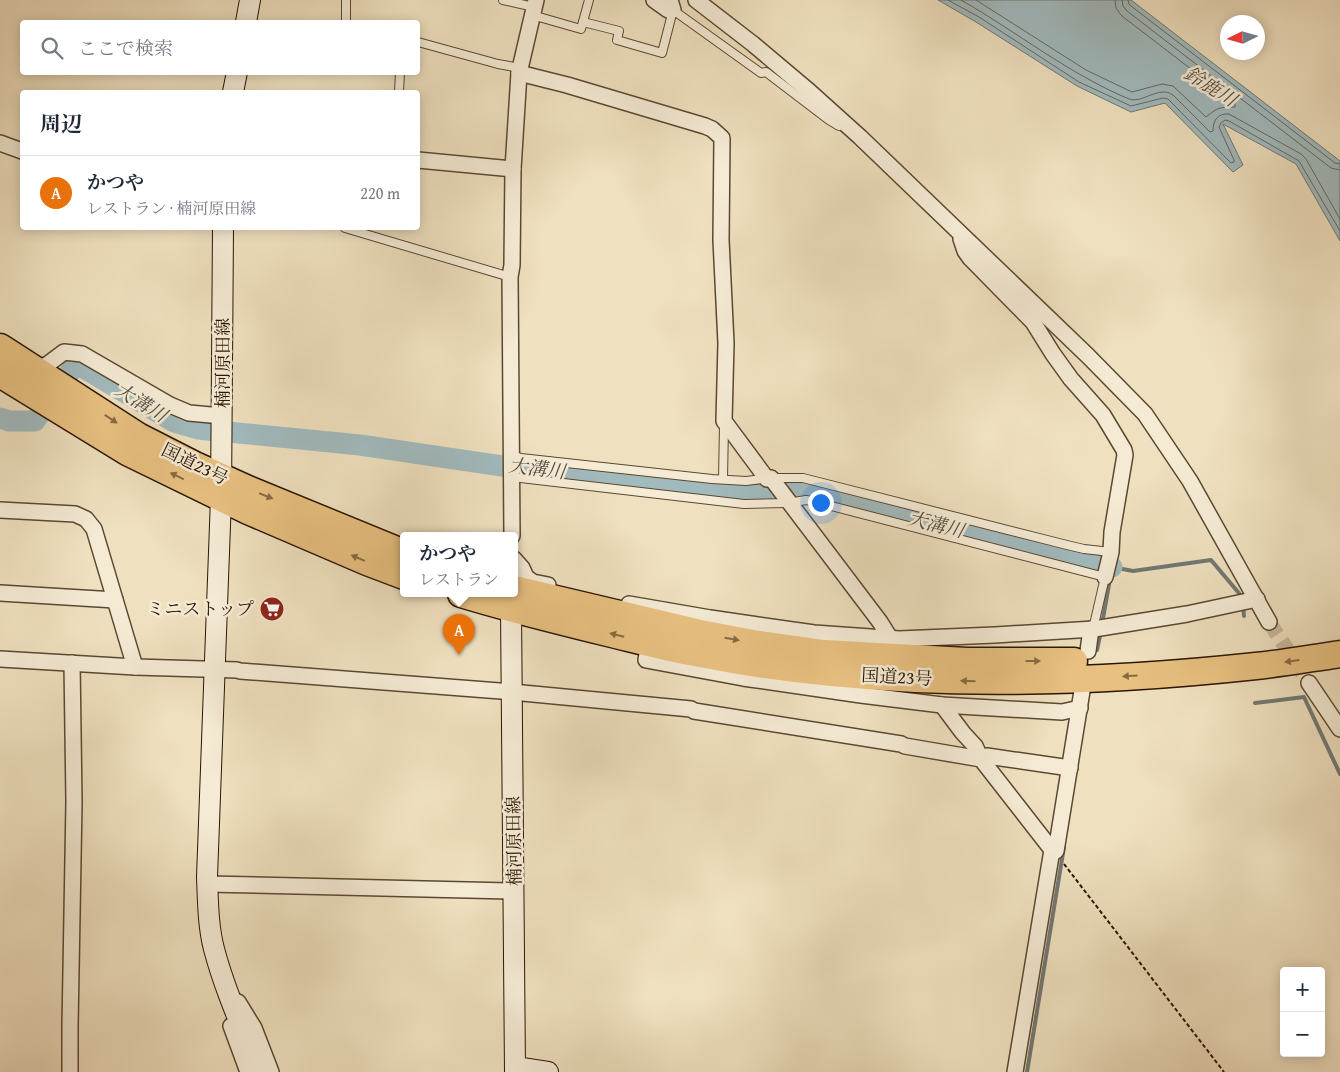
<!DOCTYPE html>
<html lang="ja">
<meta charset="utf-8">
<style>
body{margin:0;font-family:"Gentium Book Plus","Noto Serif JP",serif;background:#f2f2f3;color:#1f2937}
.controls{position:absolute;right:15px;bottom:15px;display:grid;overflow:hidden;border-radius:5px;box-shadow:0 2px 12px #0003}
.controls button{width:45px;height:45px;display:grid;place-items:center;padding:0;border:0;border-bottom:1px solid #e0e1e3;background:#fff;color:#1f2937;font:25px sans-serif}
.compass{position:absolute;left:1220px;top:15px;width:45px;height:45px;border-radius:50%;background:#fff;box-shadow:0 2px 12px #0003;rotate:265deg}
.you{position:absolute;left:820px;top:502px;width:18px;height:18px;margin:-12px;border:4px solid #fff;border-radius:50%;background:#1a73e8;box-shadow:0 0 0 8px #1a73e833}
.badge{display:grid;place-items:center;width:32px;height:32px;border-radius:50%;background:#111827;color:#fff;font-size:16px;font-weight:700}
.pin{position:absolute;translate:-50% -41px;filter:drop-shadow(0 1px 2px #0008)}
.pin::after{content:'';position:absolute;top:26px;width:18px;height:15px;background:inherit;clip-path:polygon(0 0,100% 0,50% 100%)}
.popup{position:absolute;left:400px;top:532px;width:118px;height:65px;box-sizing:border-box;display:grid;place-content:center;border-radius:5px;background:#fff;filter:drop-shadow(0 1px 4px #0005);font-size:16px;white-space:nowrap;color:#747a83}
.popup b{font-size:19px;color:#1f2937}
.popup::after{content:'';position:absolute;left:50%;top:100%;margin-left:-10px;border:10px solid transparent;border-top-color:#fff}
.list{margin:0;padding:0;list-style:none}
h2{display:flex;justify-content:space-between;align-items:center;height:65px;margin:0;padding:0 20px;font-size:21px}
h2 small{font-size:16px;font-weight:400;color:#747a83}
.list li{display:grid;grid-template-columns:32px 1fr auto;gap:15px;align-items:center;box-sizing:border-box;height:75px;padding:0 20px;border-top:1px solid #e0e1e3}
.list b{display:block;font-size:19px;white-space:nowrap}
.list p{margin:0;font-size:16px;white-space:nowrap;color:#747a83}
.list em{font-size:16px;font-style:normal;color:#747a83}
.icon{flex:none;width:28px;height:28px;fill:none;stroke:currentColor;stroke-width:2;stroke-linecap:round;stroke-linejoin:round}
.map{position:relative;flex:none;width:1340px;height:1072px;overflow:hidden}
.search{position:absolute;background:#fff;box-shadow:0 2px 12px #0003;left:20px;top:20px;width:400px;height:55px;display:flex;align-items:center;gap:12px;box-sizing:border-box;padding:0 18px;border-radius:5px;color:#747a83;font-size:19px}
.panel{position:absolute;background:#fff;box-shadow:0 2px 12px #0003;left:20px;top:90px;width:400px;height:140px;border-radius:5px}
.map>svg:first-child{display:block}
.water{fill:#a1babe;stroke:#717873}
.lines{fill:none;stroke-linecap:round;stroke-linejoin:round}
.shore{stroke:#666860;stroke-width:1}
.stream{stroke:#717873;stroke-width:4}
.river{stroke:#a1babe;stroke-width:21}
.street-tunnel{stroke:#c8b799;stroke-width:15;stroke-dasharray:15 8;stroke-linecap:butt}
.lane-casing{stroke:#5b4831;stroke-width:10}
.street-casing{stroke:#5b4831;stroke-width:18}
.secondary-casing{stroke:#2a1502;stroke-width:22}
.highway-casing{stroke:#2a1502;stroke-width:29}
.path{stroke:#2a1502;stroke-width:2;stroke-dasharray:4 2.5;stroke-linecap:butt}
.lane{stroke:#f5ebd5;stroke-width:8}
.street{stroke:#f5ebd5;stroke-width:15}
.secondary{stroke:#f5ebd5;stroke-width:20}
.highway{stroke:#e8c080;stroke-width:26}
.oneway{fill:#896a41}
.labels{text-anchor:middle;stroke-width:5;stroke-linejoin:round;paint-order:stroke}
.street-label{font-size:18px;fill:#2a1502;stroke:#f5ebd5}
.poi-label{font-size:18px;fill:#2a1502;stroke:#f5ebd5;text-anchor:end}
.water-label{font-size:19px;font-style:italic;fill:#544f44;stroke:#f5ebd5}
</style>
<div class="map">
<svg width="1340" height="1072" viewBox="0 0 1340 1072">
<rect width="100%" height="100%" fill="#efe0bf"/>
<filter id="stains"><feTurbulence type="fractalNoise" baseFrequency=".004" numOctaves="4"/><feColorMatrix values="0 0 0 0 .2 0 0 0 0 .09 0 0 0 0 .02 0 0 0 .5 -.17"/></filter>
<radialGradient id="worn" r=".72"><stop offset=".6" stop-color="#630" stop-opacity="0"/><stop offset="1" stop-color="#630" stop-opacity=".3"/></radialGradient>
<path class="water" d="M 938,0 L 1131,0 L 1340,161 L 1340,241 L 1296,164 L 1223,124 L 1243,165 L 1233,172 L 1165,103 L 1131,112 L 1077,86 L 976,22 Z"/>
<g class="lines">
<g class="shore">
<path d="M 948,0 L 979,17 L 1079,82 L 1131,106 L 1163,98 L 1168,99 L 1231,163 L 1234,162 L 1234,160 L 1219,127 L 1221,123 L 1225,120 L 1229,121 L 1299,161 L 1340,231"/>
<path d="M 961,0 C 1017,32 1069,74 1129,99 C 1142,104 1159,85 1173,95 L 1210,132 L 1213,131 C 1213,121 1217,113 1229,114 L 1301,154 L 1306,159 L 1340,219"/>
<path d="M 976,0 L 1086,70 L 1132,92 L 1162,84 L 1173,86 L 1206,117 C 1220,106 1218,108 1235,107 L 1235,103 L 1122,16 L 1116,8 L 1115,0"/>
<path d="M 1122,0 L 1123,6 L 1127,11 L 1331,168 L 1340,170"/>
<path d="M 1128,0 L 1129,4 L 1131,6 L 1335,163 L 1340,164"/>
</g>
<g class="stream">
<path d="M 1112,567 L 1133,571 L 1211,560 L 1243,598"/>
<path d="M 1243,605 L 1244,616"/>
<path d="M 1102,624 L 1110,579"/>
<path d="M 1097,650 L 1101,631"/>
<path d="M 1255,703 L 1304,697 L 1340,774"/>
<path d="M 1027,1072 L 1064,847"/>
</g>
<path class="river" d="M 0,418 L 9,421 L 35,421 L 70,372 L 77,364 L 174,422 L 198,429 L 360,445 L 502,466 L 740,494 L 771,494 L 801,490 L 820,493 L 1112,567"/>
<path class="street-tunnel" d="M 1269,622 L 1309,683"/>
<defs>
<g id="lane">
<path d="M 346,0 L 346,22"/>
<path d="M 503,0 L 534,7"/>
<path d="M 532,15 L 581,29 L 589,0"/>
<path d="M 583,22 L 619,31 L 617,40 L 662,53 L 673,10 L 761,73 L 766,72 L 829,120 L 839,126"/>
<path d="M 418,42 L 498,64 L 520,68"/>
<path d="M 399,92 L 400,72"/>
<path d="M 345,228 L 510,277"/>
<path d="M 512,455 L 521,458 L 712,479 L 746,481 L 771,478 L 803,478 L 1067,545 L 1084,549 L 1111,552"/>
<path d="M 512,477 L 744,504 L 788,503 L 806,500 L 812,501 L 1105,577 L 1093,629"/>
<path d="M 723,479 L 724,425"/>
</g>
<g id="street">
<path d="M 654,0 L 668,10 L 673,10 L 670,0"/>
<path d="M 696,0 L 753,44 L 810,92 L 860,137 L 1088,356 L 1145,414 L 1190,481 L 1269,622"/>
<path d="M 519,73 L 567,85 L 705,126 L 712,129 L 722,138 L 721,240 L 726,343 L 724,421 L 767,479"/>
<path d="M 0,143 L 22,151"/>
<path d="M 418,160 L 513,169"/>
<path d="M 961,239 L 965,251 L 970,258 L 1033,322 L 1053,354 L 1071,379 L 1103,415 L 1124,450 L 1125,455 L 1112,532 L 1111,552 L 1105,577"/>
<path d="M 35,370 L 48,364 L 64,352 L 82,354 L 170,405 L 189,413 L 222,416"/>
<path d="M 771,478 L 880,622 L 890,638"/>
<path d="M 0,510 L 75,514 L 86,519 L 94,529 L 135,667"/>
<path d="M 512,536 L 510,277 L 512,265 L 513,169 L 519,73 L 536,0"/>
<path d="M 514,559 L 522,568 L 526,577 L 533,582 L 548,585"/>
<path d="M 0,593 L 115,600"/>
<path d="M 629,604 L 710,618 L 814,633 L 899,639 L 995,635 L 1094,629 L 1187,614 L 1257,599"/>
<path d="M 649,642 L 646,660 L 743,678 L 861,695 L 942,705 L 1062,712 L 1080,708"/>
<path d="M 1088,651 L 1091,629"/>
<path d="M 0,659 L 135,667 L 237,670 L 240,671 L 512,692 L 691,709 L 694,711 L 901,744 L 905,746 L 981,759 L 1052,850 L 1015,1072"/>
<path d="M 1309,683 L 1340,729"/>
<path d="M 942,705 L 963,733 L 975,746 L 981,759 L 987,756 L 1070,768"/>
<path d="M 1052,850 L 1056,851 L 1082,691"/>
<path d="M 207,884 L 514,891"/>
<path d="M 238,1002 L 254,1028 L 271,1072"/>
<path d="M 231,1026 L 248,1072"/>
<path d="M 70,1072 L 70,1026 L 74,802 L 72,663"/>
</g>
<g id="secondary">
<path d="M 246,22 L 250,0"/>
<path d="M 233,92 L 237,72"/>
<path d="M 223,228 L 221,498 L 207,877 C 208,901 208,926 214,949 C 225,991 244,1032 260,1072"/>
<path d="M 511,609 L 515,1072"/>
<path d="M 515,1067 L 548,1072"/>
</g>
<g id="highway">
<path d="M 0,347 L 138,436 L 195,465 L 248,489 L 404,553"/>
<path d="M 0,374 L 127,452 L 248,511 L 367,562 L 404,576"/>
<path d="M 514,589 L 700,633 L 753,643 L 824,653 L 967,661 L 1074,661"/>
<path d="M 461,594 C 510,609 559,621 608,633 C 637,640 666,648 695,653 C 740,662 786,669 832,673 C 973,687 1116,681 1256,666 C 1284,663 1312,658 1340,654"/>
</g>
</defs>
<use href="#lane" class="lane-casing"/>
<use href="#street" class="street-casing"/>
<use href="#secondary" class="secondary-casing"/>
<use href="#highway" class="highway-casing"/>
<path class="path" d="M 1064,864 L 1224,1072"/>
<use href="#lane" class="lane"/>
<use href="#street" class="street"/>
<use href="#secondary" class="secondary"/>
<use href="#highway" class="highway"/>
</g>
<defs><path id="oneway-solid" d="M-6-.8H1V-3.2L6.5 0L1 3.2V.8H-6Z" transform="scale(1.25)"/></defs>
<g class="oneway">
<use href="#oneway-solid" transform="translate(111 419) rotate(33)"/>
<use href="#oneway-solid" transform="translate(177 476) rotate(-154)"/>
<use href="#oneway-solid" transform="translate(266 496) rotate(22)"/>
<use href="#oneway-solid" transform="translate(358 558) rotate(-157)"/>
<use href="#oneway-solid" transform="translate(617 635) rotate(-166)"/>
<use href="#oneway-solid" transform="translate(732 639) rotate(10)"/>
<use href="#oneway-solid" transform="translate(1033 661)"/>
<use href="#oneway-solid" transform="translate(1292 661) rotate(172)"/>
<use href="#oneway-solid" transform="translate(1130 676) rotate(176)"/>
<use href="#oneway-solid" transform="translate(968 681) rotate(-179)"/>
</g>
<defs>
<symbol id="supermarket-disc" viewBox="-11 -11 22 22"><circle r="9.5" fill="#8f2418" stroke="#f5ebd5"/><path d="M-6-5.5h2.5l.6 2H6L4.5 2H-2.5L-4.4-4H-6ZM-1.5 3.2a1.3 1.3 0 1 0 .1 0ZM3 3.2a1.3 1.3 0 1 0 .1 0Z" fill="#fff"/></symbol>
</defs>
<g fill-rule="evenodd">
<use href="#supermarket-disc" x="258" y="595" width="28" height="28"/>
</g>
<g class="labels">
<g class="street-label">
<text transform="translate(223 363) rotate(-90)" y="6">楠河原田線</text>
<text transform="translate(195 464) rotate(26)" y="6">国道23号</text>
<text transform="translate(897 677) rotate(3)" y="6">国道23号</text>
<text transform="translate(514 841) rotate(-91)" y="6">楠河原田線</text>
</g>
<g class="poi-label">
<text x="254" y="615">ミニストップ</text>
</g>
<g class="water-label">
<text transform="translate(1211 86) rotate(32)" y="7">鈴鹿川</text>
<text transform="translate(141 402) rotate(31)" y="7">大溝川</text>
<text transform="translate(537 468) rotate(7)" y="7">大溝川</text>
<text transform="translate(936 524) rotate(14)" y="7">大溝川</text>
</g>
</g>
<rect width="100%" height="100%" filter="url(#stains)"/>
<rect width="100%" height="100%" fill="url(#worn)"/>
</svg>
<div class="controls">
<button>+</button>
<button>−</button>
</div>
<svg class="compass" viewBox="-18 -18 36 36"><path d="M0-13l5 13h-10z" fill="#e53935"/><path d="M0 13l5-13h-10z" fill="#747a83"/></svg>
<div class="you"></div>
<div class="pin badge" style="left:459px;top:655px;background:#e8710a">A</div>
<div class="popup"><b>かつや</b>レストラン</div>
<div class="search"><svg class="icon" aria-label="search" viewBox="0 0 24 24"><circle cx="10" cy="10" r="6"/><path d="M15 15l6 6"/></svg>ここで検索</div>
<section class="panel">
<h2>周辺<small></small></h2>
<ul class="list">
<li><span class="badge" style="background:#e8710a">A</span><div><b>かつや</b><p>レストラン · 楠河原田線</p></div><em>220 m</em></li>
</ul>
</section>
</div>
